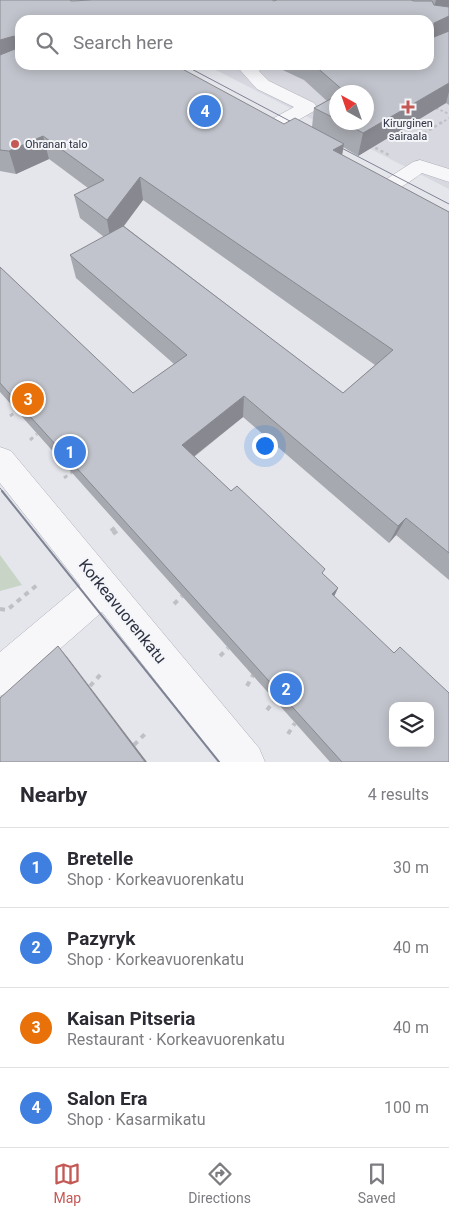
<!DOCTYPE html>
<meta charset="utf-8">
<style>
body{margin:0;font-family:Roboto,sans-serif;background:#f2f2f3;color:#2b2b33}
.controls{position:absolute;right:15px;bottom:15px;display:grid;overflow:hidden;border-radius:10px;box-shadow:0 2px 12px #0003}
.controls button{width:45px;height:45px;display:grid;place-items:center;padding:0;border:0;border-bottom:1px solid #e1e1e2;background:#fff;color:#2b2b33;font:25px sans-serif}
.compass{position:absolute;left:329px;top:85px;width:45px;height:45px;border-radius:50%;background:#fff;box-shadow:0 2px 12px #0003;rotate:320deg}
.you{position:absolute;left:264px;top:445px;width:18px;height:18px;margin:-12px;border:4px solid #fff;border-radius:50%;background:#1a73e8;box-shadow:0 0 0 8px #1a73e833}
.badge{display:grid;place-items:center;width:32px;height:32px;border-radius:50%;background:#c45855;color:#fff;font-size:16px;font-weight:700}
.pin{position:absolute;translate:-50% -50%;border:2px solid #fff;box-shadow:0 1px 5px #0006}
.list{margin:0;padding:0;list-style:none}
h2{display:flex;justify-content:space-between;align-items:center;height:65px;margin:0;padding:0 20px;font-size:21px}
h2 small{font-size:16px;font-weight:400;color:#7c7c81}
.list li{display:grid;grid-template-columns:32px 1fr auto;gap:15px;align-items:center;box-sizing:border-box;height:80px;padding:0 20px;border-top:1px solid #e1e1e2}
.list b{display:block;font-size:19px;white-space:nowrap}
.list p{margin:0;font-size:16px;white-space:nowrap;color:#7c7c81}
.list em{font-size:16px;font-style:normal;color:#7c7c81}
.icon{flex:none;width:28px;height:28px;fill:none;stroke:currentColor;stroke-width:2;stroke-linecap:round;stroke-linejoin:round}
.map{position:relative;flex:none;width:449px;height:762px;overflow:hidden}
.search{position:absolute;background:#fff;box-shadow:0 2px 12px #0003;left:15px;right:15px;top:15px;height:55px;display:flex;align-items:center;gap:12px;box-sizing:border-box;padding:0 18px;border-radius:15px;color:#7c7c81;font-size:19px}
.sheet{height:385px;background:#fff}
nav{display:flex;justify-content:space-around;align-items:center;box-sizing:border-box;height:70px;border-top:1px solid #e1e1e2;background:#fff;font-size:14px;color:#7c7c81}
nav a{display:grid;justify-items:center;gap:2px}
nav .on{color:#c45855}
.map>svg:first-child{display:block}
.built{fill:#d7d8e0;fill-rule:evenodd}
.green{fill:#c7d4c6}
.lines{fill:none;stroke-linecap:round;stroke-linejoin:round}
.minor-casing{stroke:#adb0b8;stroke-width:1}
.path-far3{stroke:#bec0c6;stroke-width:2;stroke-dasharray:2.5 2.5;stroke-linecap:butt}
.path-far2{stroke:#bec0c6;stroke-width:2.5;stroke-dasharray:3 3;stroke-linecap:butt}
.path-far1{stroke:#bec0c6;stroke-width:3;stroke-dasharray:4 4;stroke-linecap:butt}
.path{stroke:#bec0c6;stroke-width:4;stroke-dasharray:5 5;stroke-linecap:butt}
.minor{fill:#f7f7f9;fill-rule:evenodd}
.tram-far1{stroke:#7f8393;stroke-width:1}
.tram{stroke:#7f8393;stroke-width:2}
.wall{fill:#a7a9b0;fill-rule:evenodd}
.shaded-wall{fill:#888990}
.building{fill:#c2c4cd;stroke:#888990;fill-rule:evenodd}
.poi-dot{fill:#c45855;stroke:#f4f5f8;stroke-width:2}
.labels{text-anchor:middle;stroke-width:4;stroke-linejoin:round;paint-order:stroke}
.far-poi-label{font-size:11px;fill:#2d3142;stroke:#f4f5f8}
.near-street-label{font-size:16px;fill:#2d3142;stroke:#f4f5f8}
</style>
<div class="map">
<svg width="449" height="762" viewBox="0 0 449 762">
<rect width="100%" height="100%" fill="#e4e6eb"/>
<path class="built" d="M 446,0 L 449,1 L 449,189 L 206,65 L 429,65 L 429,20 ZM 336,92 L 366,92 L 366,122 L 336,122 Z"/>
<path class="green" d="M 0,555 L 22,585 L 0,591 Z"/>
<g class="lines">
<defs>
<g id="minor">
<path d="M 245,65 L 267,65 L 259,71 L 269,81 L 314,103 L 317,107 L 314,111 L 286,127 L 272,127 L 270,123 L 272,119 L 294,107 L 257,89 L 240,70 Z"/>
<path d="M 420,160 L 449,169 L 449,182 L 422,173 C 410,181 399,192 385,188 L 382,184 L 385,180 L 413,162 Z"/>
<path d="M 0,447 L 11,451 L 259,748 L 265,762 L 219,762 L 102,612 L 13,690 L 0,696 L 0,652 L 80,585 L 0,483 Z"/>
</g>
</defs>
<use href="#minor" class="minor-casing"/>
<g class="path-far3">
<path d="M 436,108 L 449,114"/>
<path d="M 440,124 L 449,118"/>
</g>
<g class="path-far2">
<path d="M 414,140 L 442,122"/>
<path d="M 370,145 L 389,155"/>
</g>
<g class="path-far1">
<path d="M 10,416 L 17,411"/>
<path d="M 30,440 L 37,434"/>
<path d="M 64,478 L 72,472"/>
</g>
<g class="path">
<path d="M 111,531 L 118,525"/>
<path d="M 113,534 L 121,528"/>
<path d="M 174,604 L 182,596"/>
<path d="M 0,609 L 7,610 L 37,585"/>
<path d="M 220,656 L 228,648"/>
<path d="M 90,686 L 102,673"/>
<path d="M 247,686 L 253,675"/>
<path d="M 267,710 L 275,700"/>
<path d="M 288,734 L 295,723"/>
<path d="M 134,745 L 147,732"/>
</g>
<use href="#minor" class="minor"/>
<g class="tram-far1">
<path d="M 184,65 L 303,128"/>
<path d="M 332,143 L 449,204"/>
<path d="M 0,488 L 3,492"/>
</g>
<path class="tram" d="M 2,491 L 219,762"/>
</g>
<path class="wall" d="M 0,0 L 449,0 L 449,105 L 446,103 L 358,156 L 343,147 L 342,155 L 449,212 L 449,580 L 396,535 L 389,543 L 243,417 L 194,457 L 231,491 L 338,588 L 334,596 L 449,762 L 330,762 L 0,392 L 0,267 L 133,393 L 174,364 L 76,278 L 70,255 L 104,237 L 80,218 L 74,195 L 88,188 L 49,159 L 16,174 L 0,171 ZM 20,20 L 429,20 L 429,65 L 272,65 L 304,80 L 327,101 L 314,108 L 312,127 L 284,124 L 20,65 ZM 336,92 L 366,92 L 366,122 L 336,122 ZM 143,200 L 375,365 L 343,393 L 124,226 Z"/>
<g class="shaded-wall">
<path d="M 436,0 L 449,0 L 449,7 L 432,14 Z"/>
<path d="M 449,16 L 449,33 L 429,44 L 434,23 Z"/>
<path d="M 14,36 L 19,57 L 0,64 L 0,40 Z"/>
<path d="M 449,83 L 449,92 L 446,103 L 358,156 L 363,133 Z"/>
<path d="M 43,136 L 49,159 L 16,174 L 9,151 Z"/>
<path d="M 344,144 L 340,167 L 333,150 Z"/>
<path d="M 140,177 L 143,200 L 111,243 L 107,220 Z"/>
<path d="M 244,396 L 243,417 L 184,464 L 182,445 Z"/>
<path d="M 406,518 L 396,535 L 389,543 L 398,526 Z"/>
<path d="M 338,588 L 331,603 L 332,594 Z"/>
<path d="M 58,646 L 68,658 L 147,762 L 145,762 Z"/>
</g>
<g class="building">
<path d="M 0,0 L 70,0 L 71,1 L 92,0 L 272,0 L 274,1 L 277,0 L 411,0 L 414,1 L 432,1 L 434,5 L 449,7 L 449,16 L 434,23 L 434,37 L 449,31 L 449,83 L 363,133 L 343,122 L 366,122 L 366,92 L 344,92 L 345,92 L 314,65 L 429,65 L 429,20 L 20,20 L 20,42 L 16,41 L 14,36 L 0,40 Z"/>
<path d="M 20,47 L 20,65 L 175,65 L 284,124 L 295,118 L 344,144 L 333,150 L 449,212 L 449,553 L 406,518 L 398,526 L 244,396 L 182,445 L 231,491 L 237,486 L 325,569 L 322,573 L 338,588 L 332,594 L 394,653 L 400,647 L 449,693 L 449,762 L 342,762 L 0,383 L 0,267 L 133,393 L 187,355 L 70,255 L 123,226 L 343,393 L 393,350 L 140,177 L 107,220 L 74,195 L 104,180 L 43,136 L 9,151 L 0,150 L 0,55 ZM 393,706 L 430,706 L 430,743 L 393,743 Z"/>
<path d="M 336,96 L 336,119 L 314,108 Z"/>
<path d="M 58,646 L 145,762 L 0,762 L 0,698 Z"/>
</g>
<g class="poi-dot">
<path d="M405.5 99.5h5v5h5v5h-5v5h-5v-5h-5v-5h5z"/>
<circle cx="15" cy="144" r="5"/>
</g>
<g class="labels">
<g class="far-poi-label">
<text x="408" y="127">Kirurginen<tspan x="408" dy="13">sairaala</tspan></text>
<text x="25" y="148" text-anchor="start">Ohranan talo</text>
</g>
<g class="near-street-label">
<text transform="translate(123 611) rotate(51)" y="6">Korkeavuorenkatu</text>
</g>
</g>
</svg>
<div class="controls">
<button><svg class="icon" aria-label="layers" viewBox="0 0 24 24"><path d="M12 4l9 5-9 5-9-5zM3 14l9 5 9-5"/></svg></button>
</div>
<svg class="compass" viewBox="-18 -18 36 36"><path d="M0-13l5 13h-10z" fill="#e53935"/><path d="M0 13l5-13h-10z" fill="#7c7c81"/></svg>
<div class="you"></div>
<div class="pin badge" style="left:70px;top:452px;background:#3f7fe0">1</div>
<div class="pin badge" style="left:286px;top:689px;background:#3f7fe0">2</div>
<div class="pin badge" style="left:28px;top:399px;background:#e8710a">3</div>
<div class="pin badge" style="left:205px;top:111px;background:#3f7fe0">4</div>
<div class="search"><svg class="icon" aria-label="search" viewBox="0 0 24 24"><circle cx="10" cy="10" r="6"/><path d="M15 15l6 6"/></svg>Search here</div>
</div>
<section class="sheet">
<h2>Nearby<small>4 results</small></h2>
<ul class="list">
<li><span class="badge" style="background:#3f7fe0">1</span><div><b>Bretelle</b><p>Shop · Korkeavuorenkatu</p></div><em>30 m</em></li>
<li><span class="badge" style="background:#3f7fe0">2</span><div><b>Pazyryk</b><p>Shop · Korkeavuorenkatu</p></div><em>40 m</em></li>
<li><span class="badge" style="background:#e8710a">3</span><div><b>Kaisan Pitseria</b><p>Restaurant · Korkeavuorenkatu</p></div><em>40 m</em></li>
<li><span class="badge" style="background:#3f7fe0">4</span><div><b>Salon Era</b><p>Shop · Kasarmikatu</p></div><em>100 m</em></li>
</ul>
</section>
<nav>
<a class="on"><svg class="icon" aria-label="map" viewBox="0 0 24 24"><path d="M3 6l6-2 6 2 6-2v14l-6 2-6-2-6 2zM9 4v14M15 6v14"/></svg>Map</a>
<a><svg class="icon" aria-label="directions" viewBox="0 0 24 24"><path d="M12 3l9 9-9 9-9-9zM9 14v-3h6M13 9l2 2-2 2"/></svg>Directions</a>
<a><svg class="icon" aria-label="saved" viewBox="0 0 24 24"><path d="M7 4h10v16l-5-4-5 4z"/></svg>Saved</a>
</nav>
